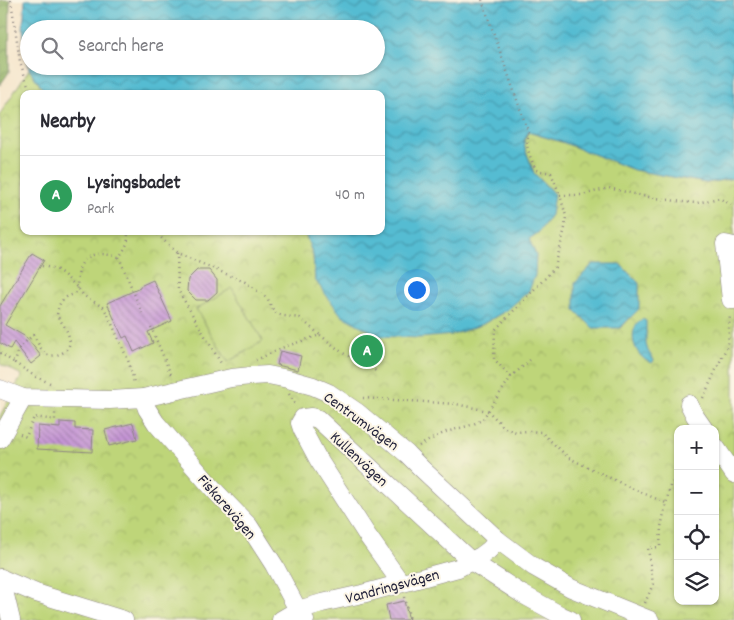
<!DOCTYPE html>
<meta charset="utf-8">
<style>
body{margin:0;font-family:Dekko,sans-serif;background:#f2f2f3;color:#2b2b33}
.controls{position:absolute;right:15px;bottom:15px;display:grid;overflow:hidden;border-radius:10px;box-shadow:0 1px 4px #0004}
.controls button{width:45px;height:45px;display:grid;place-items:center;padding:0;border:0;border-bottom:1px solid #e1e1e2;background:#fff;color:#2b2b33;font:25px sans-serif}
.you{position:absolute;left:416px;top:289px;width:18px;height:18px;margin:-12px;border:4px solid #fff;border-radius:50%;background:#1a73e8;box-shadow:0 0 0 8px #1a73e833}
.badge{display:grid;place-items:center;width:32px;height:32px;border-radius:50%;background:#d93025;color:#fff;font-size:16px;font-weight:700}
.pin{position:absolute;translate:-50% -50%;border:2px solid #fff;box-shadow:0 1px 5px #0006}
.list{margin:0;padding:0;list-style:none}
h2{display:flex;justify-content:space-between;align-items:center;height:65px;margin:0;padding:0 20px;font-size:21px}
h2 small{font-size:16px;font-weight:400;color:#7c7c81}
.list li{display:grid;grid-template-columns:32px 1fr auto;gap:15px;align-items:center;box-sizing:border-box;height:80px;padding:0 20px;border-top:1px solid #e1e1e2}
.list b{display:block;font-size:19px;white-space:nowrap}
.list p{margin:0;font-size:16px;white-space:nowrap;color:#7c7c81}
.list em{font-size:16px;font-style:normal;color:#7c7c81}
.icon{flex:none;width:28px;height:28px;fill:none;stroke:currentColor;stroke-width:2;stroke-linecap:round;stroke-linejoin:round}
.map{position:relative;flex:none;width:734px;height:620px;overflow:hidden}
.search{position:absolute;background:#fff;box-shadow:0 1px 4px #0004;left:20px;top:20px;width:365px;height:55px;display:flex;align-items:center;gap:12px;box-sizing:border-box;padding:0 18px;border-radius:28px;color:#7c7c81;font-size:19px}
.panel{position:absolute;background:#fff;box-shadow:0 1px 4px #0004;left:20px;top:90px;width:365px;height:145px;border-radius:10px}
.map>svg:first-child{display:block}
.forest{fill:url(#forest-crowns);stroke:#5c6c52}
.park{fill:url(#park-crowns);stroke:#707c5a;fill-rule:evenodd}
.garden{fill:#bed579;stroke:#707c5a}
.water{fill:url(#water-waves);stroke:#3c6f86;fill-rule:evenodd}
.building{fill:url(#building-back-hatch)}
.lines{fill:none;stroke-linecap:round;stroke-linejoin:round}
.minor-casing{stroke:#8c8482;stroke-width:19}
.path{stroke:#8c8482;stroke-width:2.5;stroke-dasharray:1 4;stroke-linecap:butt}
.minor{stroke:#fff;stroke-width:18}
.labels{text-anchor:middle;stroke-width:4;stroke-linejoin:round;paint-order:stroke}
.street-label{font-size:16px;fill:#22223b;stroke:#fcf5e5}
</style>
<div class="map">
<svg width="734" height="620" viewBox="0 0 734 620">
<defs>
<pattern id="forest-crowns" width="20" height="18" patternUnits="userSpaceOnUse" patternTransform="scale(1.25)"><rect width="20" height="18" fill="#96b669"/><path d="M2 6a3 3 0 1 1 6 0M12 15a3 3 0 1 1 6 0" fill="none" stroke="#7a9458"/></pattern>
<pattern id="park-crowns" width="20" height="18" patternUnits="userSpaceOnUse" patternTransform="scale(1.25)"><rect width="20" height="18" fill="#bed579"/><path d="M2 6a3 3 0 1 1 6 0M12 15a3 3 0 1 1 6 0" fill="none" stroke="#a3b76a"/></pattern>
<pattern id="water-waves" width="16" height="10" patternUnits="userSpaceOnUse" patternTransform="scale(1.25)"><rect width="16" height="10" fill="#55bcd2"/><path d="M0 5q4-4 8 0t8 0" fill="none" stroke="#4698ac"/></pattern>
<pattern id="building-back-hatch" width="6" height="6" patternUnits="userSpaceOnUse" patternTransform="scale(1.25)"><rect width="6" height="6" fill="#c494d4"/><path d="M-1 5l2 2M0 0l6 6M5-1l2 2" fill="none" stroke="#9f78ad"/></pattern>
</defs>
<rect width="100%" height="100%" fill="#fcf5e5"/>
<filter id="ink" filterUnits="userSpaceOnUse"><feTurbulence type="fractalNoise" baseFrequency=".02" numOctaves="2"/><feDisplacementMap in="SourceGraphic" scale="10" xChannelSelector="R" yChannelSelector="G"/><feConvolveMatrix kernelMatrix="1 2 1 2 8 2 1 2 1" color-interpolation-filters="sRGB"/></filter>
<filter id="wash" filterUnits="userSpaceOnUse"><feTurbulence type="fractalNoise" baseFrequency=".0096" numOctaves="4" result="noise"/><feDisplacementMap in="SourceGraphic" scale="20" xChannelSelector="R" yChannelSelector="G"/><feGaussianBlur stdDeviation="1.12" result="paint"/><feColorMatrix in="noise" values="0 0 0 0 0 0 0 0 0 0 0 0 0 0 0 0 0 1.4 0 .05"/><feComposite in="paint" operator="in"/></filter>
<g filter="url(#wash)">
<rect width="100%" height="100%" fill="#f5e5ca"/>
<path class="forest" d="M 0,0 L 10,0 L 9,72 L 0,85 Z"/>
<path class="park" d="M 29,69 L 46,94 L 24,94 L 24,231 L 304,231 L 313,255 L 315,280 L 452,335 L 483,324 L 507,310 L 529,239 L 554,194 L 534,173 L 525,148 L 524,141 L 528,132 L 562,142 L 635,170 L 706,183 L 734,178 L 734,620 L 0,620 L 0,416 L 22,375 L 0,364 L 0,114 ZM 678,429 L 715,429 L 715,601 L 678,601 Z"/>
<path class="garden" d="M 232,288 L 263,341 L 228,362 L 196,309 Z"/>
<g class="water">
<path d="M 25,0 L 734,0 L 734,178 L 706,183 L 634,170 L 562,142 L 528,132 L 524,141 L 525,148 L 534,173 L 554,194 L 551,215 L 538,233 L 529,239 L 536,255 L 535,275 L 529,291 L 507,310 L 483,324 L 452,335 L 419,338 L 380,336 L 342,316 L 315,280 L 313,255 L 304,231 L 381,231 L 381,94 L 46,94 L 29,69 L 23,30 ZM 29,29 L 376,29 L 376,66 L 29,66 Z"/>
<path d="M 593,264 L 620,264 L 639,283 L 639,309 L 620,328 L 593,328 L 575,310 L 575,283 Z"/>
<path d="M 643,319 L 646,321 L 646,344 L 648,351 L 654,360 L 653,362 L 652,363 C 634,358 625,329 643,319 Z"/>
</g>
<g id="blocks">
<g class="building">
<path d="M 32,253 L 44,260 L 5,325 L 26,337 L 41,356 L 31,364 L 14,342 L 10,349 L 0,343 L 0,306 Z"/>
<path d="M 197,270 L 209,270 L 217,280 L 217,292 L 208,300 L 196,300 L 187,291 L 188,279 Z"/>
<path d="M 153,280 L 172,321 L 148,332 L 153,343 L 134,352 L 127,336 L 123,338 L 107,303 L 140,288 L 140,286 Z"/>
<path d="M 280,351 L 301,356 L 298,370 L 277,365 Z"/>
<path d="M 60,422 L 75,423 L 75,429 L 93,430 L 92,452 L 37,449 L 38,426 L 60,428 Z"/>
<path d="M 133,423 L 137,439 L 109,446 L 105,430 Z"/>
<path d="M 404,601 L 409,620 L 389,620 L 386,605 Z"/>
</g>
</g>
</g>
<g filter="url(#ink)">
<use href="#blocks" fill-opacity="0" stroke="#8c8482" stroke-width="1"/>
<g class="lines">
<defs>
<g id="minor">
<path d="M 734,246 L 725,244 L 731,300 L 734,300"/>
<path d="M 0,389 L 23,398 L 110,400 L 143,398 L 231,378 L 251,376 L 268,375 L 288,379 L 313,386 L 329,393 L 357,412 L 407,454 L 422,469 L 498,540 L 534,567 L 571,588 L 650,620"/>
<path d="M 143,398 L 147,409 L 156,423 L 216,492 L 249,526 L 274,565 L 298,610 L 305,620"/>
<path d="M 689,404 L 695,416 L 704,429"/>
<path d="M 0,439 L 23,398"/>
<path d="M 715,446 L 734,474"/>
<path d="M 0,578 L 36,593 L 124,620"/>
<path d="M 1,578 L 11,620"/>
<path d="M 401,583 L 367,535 L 318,459 L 302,429 L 300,423 L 303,418 L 311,417 L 318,419 L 471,561 L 522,594 L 562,616 L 571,620"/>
<path d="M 281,620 L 298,610 L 322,603 L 362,594 L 458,568 L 481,556 L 489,550 L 498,540"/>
</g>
</defs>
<use href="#minor" class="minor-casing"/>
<g class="path">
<path d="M 11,0 L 20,62 L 31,94"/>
<path d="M 482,0 L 529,134 C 524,147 531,158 536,170 L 551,173 L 560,195"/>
<path d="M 154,231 L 177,253 L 245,282 L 268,299 L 271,307 L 277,314 L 284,316 L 300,318 L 320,335 L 284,347 L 256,360"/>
<path d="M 177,253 L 178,290 L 222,365"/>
<path d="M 119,257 L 142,313"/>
<path d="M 42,266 L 56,269 L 63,274 L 78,288 L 84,296 L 103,307 L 108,315 L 128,360 L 132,373 L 134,384"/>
<path d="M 151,327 L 172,377"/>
<path d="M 320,335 L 343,353 L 378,372"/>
<path d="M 0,353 L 15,363"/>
<path d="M 511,377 L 494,359 L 495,330 L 550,273 L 555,267 L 565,228 L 566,216 L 560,195 L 582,195 L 609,188 L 643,196 L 683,202 L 697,203 L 719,198 L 730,204 L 734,207"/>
<path d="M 50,383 L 36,377 L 15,363 L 19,348 L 33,335 C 37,340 41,351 46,354 C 51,357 57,355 62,353 C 78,345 65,326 57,316 C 58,303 62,297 75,294 C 78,286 77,279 79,270 C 79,268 81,265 82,263 C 92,250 105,254 119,257 C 125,249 130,242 127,231"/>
<path d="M 289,394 L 296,406"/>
<path d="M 363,398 L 456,404 L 488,411 L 505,428 L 516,432 L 529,431 L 541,432 L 569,458 L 629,487 L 666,503"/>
<path d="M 703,398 L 728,344 L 730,314"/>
<path d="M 20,434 L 26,437 L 34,417 L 55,420 L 55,412"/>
<path d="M 419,446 L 430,440 L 446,432 L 471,425 L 482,420 L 511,377 L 530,360"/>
<path d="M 404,597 L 410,620"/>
<path d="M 645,603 L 653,584 L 648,548 L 660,547 L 661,527 L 670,486 L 678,476"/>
</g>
<use href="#minor" class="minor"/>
</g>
</g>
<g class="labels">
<g class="street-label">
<text transform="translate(362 420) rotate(36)" y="6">Centrumvägen</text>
<text transform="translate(360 458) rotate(43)" y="6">Kullenvägen</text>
<text transform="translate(228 506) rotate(49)" y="6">Fiskarevägen</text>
<text transform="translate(392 585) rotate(-15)" y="6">Vandringsvägen</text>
</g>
</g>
</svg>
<div class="controls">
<button>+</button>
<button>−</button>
<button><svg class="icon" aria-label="locate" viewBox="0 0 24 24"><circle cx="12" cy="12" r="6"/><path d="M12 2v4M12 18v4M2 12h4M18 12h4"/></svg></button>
<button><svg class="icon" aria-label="layers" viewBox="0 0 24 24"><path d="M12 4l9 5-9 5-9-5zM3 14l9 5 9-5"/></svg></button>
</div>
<div class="you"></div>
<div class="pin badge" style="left:367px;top:351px;background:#2e9e5b">A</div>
<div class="search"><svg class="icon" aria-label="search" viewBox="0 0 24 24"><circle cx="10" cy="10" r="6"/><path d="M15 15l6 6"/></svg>Search here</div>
<section class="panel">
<h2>Nearby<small></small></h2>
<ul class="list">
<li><span class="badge" style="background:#2e9e5b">A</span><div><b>Lysingsbadet</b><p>Park</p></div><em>40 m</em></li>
</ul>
</section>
</div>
